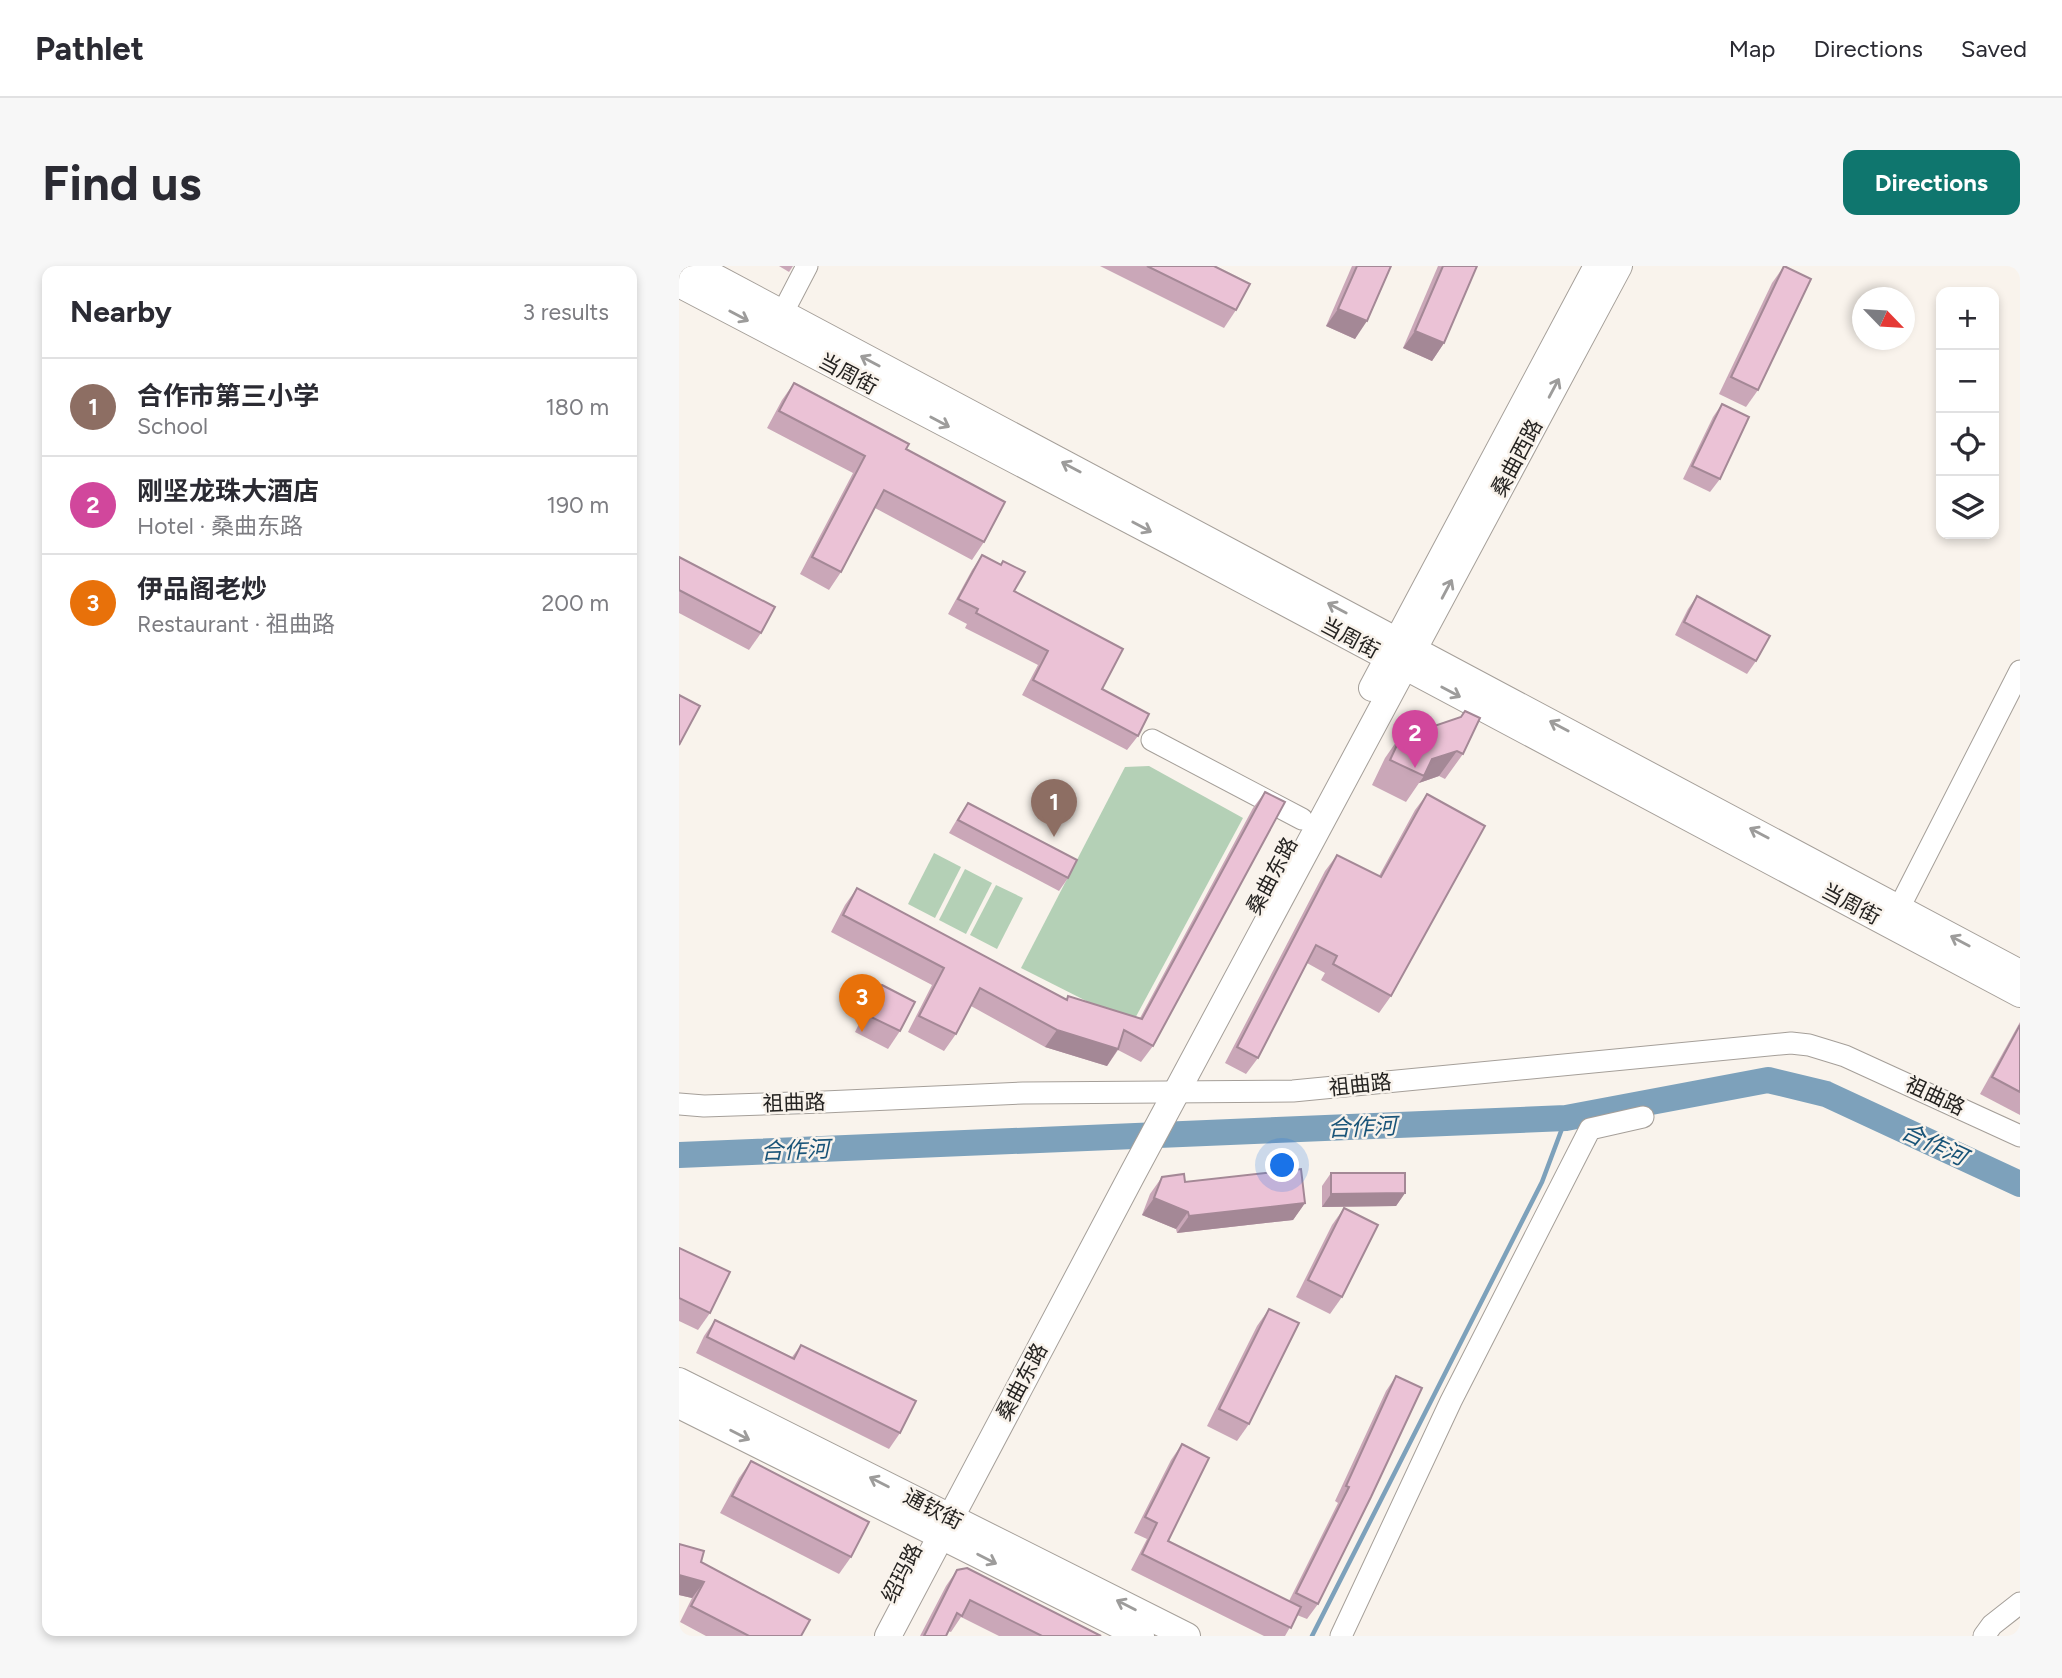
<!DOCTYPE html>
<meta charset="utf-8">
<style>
body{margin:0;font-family:Figtree,"Noto Sans SC",sans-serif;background:#f7f7f7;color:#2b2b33}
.controls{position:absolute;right:21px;top:21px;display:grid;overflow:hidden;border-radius:14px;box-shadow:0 4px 10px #0003}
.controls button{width:63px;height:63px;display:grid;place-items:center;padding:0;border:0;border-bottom:2px solid #e1e1e2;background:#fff;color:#2b2b33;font:35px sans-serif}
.compass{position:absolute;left:1173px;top:21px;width:63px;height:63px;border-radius:50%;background:#fff;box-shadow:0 4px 10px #0003;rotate:115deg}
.you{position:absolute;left:604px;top:900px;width:24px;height:24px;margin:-18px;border:5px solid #fff;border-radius:50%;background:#1a73e8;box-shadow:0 0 0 10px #1a73e833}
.badge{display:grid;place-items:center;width:46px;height:46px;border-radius:50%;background:#0f766e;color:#fff;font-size:23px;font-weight:700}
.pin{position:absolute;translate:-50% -58px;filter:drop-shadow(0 2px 4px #0008)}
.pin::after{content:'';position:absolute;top:37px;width:24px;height:21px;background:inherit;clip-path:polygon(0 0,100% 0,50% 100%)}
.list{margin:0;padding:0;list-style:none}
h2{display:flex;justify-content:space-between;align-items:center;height:91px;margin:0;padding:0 28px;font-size:30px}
h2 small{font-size:23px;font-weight:400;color:#7c7c81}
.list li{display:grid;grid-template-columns:46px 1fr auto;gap:21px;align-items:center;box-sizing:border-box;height:98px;padding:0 28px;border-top:2px solid #e1e1e2}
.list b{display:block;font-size:26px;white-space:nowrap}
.list p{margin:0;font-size:23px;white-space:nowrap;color:#7c7c81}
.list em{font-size:23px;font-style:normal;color:#7c7c81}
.icon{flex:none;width:38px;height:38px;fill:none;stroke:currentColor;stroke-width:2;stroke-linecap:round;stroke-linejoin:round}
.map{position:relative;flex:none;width:1341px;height:1370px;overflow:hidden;border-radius:14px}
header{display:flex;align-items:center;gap:42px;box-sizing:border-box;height:98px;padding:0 35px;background:#fff;border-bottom:2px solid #e1e1e2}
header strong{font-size:33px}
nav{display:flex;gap:38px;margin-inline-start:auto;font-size:24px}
.intro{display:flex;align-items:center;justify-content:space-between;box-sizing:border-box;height:168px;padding:0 42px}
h1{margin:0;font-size:49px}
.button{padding:18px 32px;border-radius:14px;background:#0f766e;color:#fff;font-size:24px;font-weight:700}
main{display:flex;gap:42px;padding:0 42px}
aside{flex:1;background:#fff;border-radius:14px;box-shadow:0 4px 10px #0003}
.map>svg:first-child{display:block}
.pitch{fill:#b4d0b6}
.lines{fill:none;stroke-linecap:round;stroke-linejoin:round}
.stream{stroke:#7da1bb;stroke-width:4.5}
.river{stroke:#7da1bb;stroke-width:26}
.minor-casing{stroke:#a59f99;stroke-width:23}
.major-casing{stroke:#a59f99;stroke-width:28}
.minor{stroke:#fff;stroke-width:21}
.major{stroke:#fff;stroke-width:26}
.wall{fill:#caa7b8}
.shaded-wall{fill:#a48896}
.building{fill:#ebc2d6;stroke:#a48896;stroke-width:2}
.oneway{stroke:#9d9c9b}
.labels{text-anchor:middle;stroke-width:5;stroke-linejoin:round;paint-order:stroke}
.street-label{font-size:21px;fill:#252321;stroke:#f9f3ec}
.water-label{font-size:23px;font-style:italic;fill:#195478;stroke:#f9f3ec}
</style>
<header>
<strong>Pathlet</strong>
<nav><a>Map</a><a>Directions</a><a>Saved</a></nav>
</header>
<div class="intro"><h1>Find us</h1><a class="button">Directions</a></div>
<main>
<aside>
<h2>Nearby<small>3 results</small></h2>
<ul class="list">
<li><span class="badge" style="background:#8d6e63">1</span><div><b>合作市第三小学</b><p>School</p></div><em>180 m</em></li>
<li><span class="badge" style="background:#d1479c">2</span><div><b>刚坚龙珠大酒店</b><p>Hotel · 桑曲东路</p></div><em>190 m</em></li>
<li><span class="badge" style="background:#e8710a">3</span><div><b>伊品阁老炒</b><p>Restaurant · 祖曲路</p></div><em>200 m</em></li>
</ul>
</aside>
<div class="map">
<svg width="1341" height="1370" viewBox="0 0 1341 1370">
<rect width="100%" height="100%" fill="#f9f3ec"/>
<g class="pitch">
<path d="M 470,500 L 564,552 L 453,758 L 342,702 L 446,501 Z"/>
<path d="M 255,587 L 282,601 L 256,652 L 229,638 Z"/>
<path d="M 286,603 L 313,617 L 287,668 L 260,654 Z"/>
<path d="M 317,619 L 344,632 L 318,683 L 291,669 Z"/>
</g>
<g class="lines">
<path class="stream" d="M 633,1370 L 863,916 L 887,852"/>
<path class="river" d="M 0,889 L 887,852 L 1089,814 L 1147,828 L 1341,918"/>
<defs>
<g id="minor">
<path d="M 103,48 L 128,0"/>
<path d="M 473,474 L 623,553"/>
<path d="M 1220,642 L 1341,405"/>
<path d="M 0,838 L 25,840 L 145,836 L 344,827 L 614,825 L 1112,777 L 1130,779 L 1166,790 L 1341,870"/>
<path d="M 662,1370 L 772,1135 L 911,863 L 964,851"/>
<path d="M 1305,1370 L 1313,1359 L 1341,1337"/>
</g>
<g id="major">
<path d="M 15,0 L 1341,707"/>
<path d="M 0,18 L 496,278 L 1341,728"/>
<path d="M 693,422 L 918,0"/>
<path d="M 0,1115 L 508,1370"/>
<path d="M 0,1139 L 462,1370"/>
<path d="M 209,1370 L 454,907 L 940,0"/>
</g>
</defs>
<use href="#minor" class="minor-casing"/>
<use href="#major" class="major-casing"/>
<use href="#minor" class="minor"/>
<use href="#major" class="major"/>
</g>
<g class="wall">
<path d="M 100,0 L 114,0 L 110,6 Z"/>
<path d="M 421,0 L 535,0 L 557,44 L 545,62 Z"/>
<path d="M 673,0 L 712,0 L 676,73 L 647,60 Z"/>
<path d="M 759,0 L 798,0 L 765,77 L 753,95 L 724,82 Z"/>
<path d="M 1105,0 L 1079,124 L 1067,141 L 1040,128 L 1093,17 Z"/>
<path d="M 115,117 L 227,183 L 305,276 L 293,294 L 196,242 L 162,306 L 150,324 L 121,308 L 174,207 L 88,162 L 103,134 Z"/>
<path d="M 1043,138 L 1041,213 L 1031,226 L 1004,213 L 1034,151 Z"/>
<path d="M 303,289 L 322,299 L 324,295 L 335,325 L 423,423 L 459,470 L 448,484 L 343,429 L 359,399 L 286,362 L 288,358 L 269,348 L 293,304 Z"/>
<path d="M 0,291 L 82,367 L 70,384 L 0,347 Z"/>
<path d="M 1018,330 L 1077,395 L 1068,408 L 996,369 L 1009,343 Z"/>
<path d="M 786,445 L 784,488 L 766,513 L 760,510 L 740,517 L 727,536 L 693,519 L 706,492 L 724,466 L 729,469 L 781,452 Z"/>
<path d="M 586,526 L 474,780 L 462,796 L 439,784 L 428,800 L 366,781 L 292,740 L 277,768 L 265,785 L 229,766 L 253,719 L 152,666 L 166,639 L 178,622 L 387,733 L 389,730 L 461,752 L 574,542 Z"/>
<path d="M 748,528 L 712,730 L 700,747 L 642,714 L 646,707 L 628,697 L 579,792 L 567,808 L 546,797 L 646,605 L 658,589 L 700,610 L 736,544 Z"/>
<path d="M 289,537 L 389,612 L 380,625 L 270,567 L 280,550 Z"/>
<path d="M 203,719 L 221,765 L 209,783 L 176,766 L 191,736 Z"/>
<path d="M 1341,756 L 1341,849 L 1301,828 Z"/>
<path d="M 652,907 L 726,927 L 717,940 L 643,941 L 643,920 Z"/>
<path d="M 483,911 L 506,916 L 626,937 L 614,954 L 498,967 L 497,963 L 463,949 L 471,928 Z"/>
<path d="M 665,942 L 663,1031 L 651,1048 L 617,1031 L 653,959 Z"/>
<path d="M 0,982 L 31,1047 L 19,1064 L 0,1055 Z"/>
<path d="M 590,1043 L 570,1158 L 558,1175 L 528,1160 L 578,1060 Z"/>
<path d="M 36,1054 L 113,1091 L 122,1079 L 221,1167 L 210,1183 L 17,1087 L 25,1070 Z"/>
<path d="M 717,1110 L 639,1338 L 628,1353 L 618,1349 L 606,1370 L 585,1370 L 452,1304 L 468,1273 L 455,1267 L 492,1194 L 503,1178 L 489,1275 L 610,1335 L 659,1237 L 656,1235 L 707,1125 Z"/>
<path d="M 72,1195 L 172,1291 L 160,1308 L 41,1247 L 60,1212 Z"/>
<path d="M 0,1278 L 22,1296 L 122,1370 L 27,1370 L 1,1356 L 13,1332 L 0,1329 Z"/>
<path d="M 278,1304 L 422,1370 L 320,1370 L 282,1351 L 272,1366 L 269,1365 L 267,1370 L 241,1370 L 267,1320 Z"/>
</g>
<g class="shaded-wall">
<path d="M 659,43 L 688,55 L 676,73 L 647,60 Z"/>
<path d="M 736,65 L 765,77 L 753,95 L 724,82 Z"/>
<path d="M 778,485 L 760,510 L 740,517 L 745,510 L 753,493 Z"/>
<path d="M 378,764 L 439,783 L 428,800 L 366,781 Z"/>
<path d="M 726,927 L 717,940 L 643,941 L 652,928 Z"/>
<path d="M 475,932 L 509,946 L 497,963 L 463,949 Z"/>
<path d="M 626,937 L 614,954 L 498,967 L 510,950 Z"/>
<path d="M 0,1309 L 25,1316 L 13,1332 L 0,1329 Z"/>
</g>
<g class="building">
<path d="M 468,0 L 535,0 L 571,18 L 557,44 Z"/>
<path d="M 678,0 L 712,0 L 688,55 L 659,43 Z"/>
<path d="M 764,0 L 798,0 L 765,77 L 736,65 Z"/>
<path d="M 1105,0 L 1132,13 L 1079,124 L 1052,111 Z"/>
<path d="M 115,117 L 230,178 L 227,183 L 326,236 L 305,276 L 205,224 L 162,306 L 133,291 L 186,190 L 100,145 Z"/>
<path d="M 1043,138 L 1070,151 L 1041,213 L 1013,200 Z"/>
<path d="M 303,289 L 322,299 L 324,295 L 346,306 L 335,325 L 444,383 L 423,423 L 470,448 L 459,470 L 354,414 L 369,385 L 297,347 L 299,343 L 279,333 Z"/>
<path d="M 0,291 L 96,341 L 82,367 L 0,324 Z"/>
<path d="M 1018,330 L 1091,370 L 1077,395 L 1005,356 Z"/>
<path d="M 0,429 L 21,440 L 0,479 Z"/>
<path d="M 786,445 L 801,452 L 784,488 L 778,485 L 753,493 L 745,510 L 711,494 L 724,466 L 729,469 L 782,451 Z"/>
<path d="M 586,526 L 606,536 L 474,780 L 445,764 L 439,783 L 378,764 L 301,722 L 277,768 L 240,750 L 265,702 L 164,649 L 178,622 L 388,734 L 389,730 L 463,753 Z"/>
<path d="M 748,528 L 806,560 L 712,730 L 654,698 L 658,690 L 637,679 L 579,792 L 558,781 L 658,589 L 702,611 Z"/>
<path d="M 289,537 L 398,594 L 389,612 L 279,554 Z"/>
<path d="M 203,719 L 236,736 L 221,765 L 188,749 Z"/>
<path d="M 1341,759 L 1341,826 L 1313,811 Z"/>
<path d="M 622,903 L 626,937 L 510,950 L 509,946 L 475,932 L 483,911 L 505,908 L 506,916 Z"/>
<path d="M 652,907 L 726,907 L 726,927 L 652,928 Z"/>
<path d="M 665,942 L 699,959 L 663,1031 L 629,1014 Z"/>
<path d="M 0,982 L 51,1006 L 31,1047 L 0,1032 Z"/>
<path d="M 590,1043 L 620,1057 L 570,1158 L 540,1143 Z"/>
<path d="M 36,1054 L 115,1093 L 122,1079 L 237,1135 L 221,1167 L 28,1071 Z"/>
<path d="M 717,1110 L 743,1122 L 692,1231 L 639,1338 L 617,1327 L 670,1221 L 667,1220 Z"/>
<path d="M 503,1178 L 530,1192 L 489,1275 L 622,1341 L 612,1362 L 463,1288 L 478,1257 L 466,1251 Z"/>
<path d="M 72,1195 L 190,1256 L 172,1291 L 53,1230 Z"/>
<path d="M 0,1278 L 25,1285 L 22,1296 L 131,1354 L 122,1370 L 70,1370 L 12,1340 L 25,1316 L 0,1309 Z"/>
<path d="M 288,1302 L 422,1370 L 363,1370 L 291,1334 L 283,1350 L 278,1347 L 267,1370 L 245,1370 L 278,1304 Z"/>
</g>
<defs><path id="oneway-shaft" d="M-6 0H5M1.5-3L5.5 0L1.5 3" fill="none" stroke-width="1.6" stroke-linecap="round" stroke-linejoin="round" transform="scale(1.75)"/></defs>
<g class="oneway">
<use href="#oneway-shaft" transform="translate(60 50) rotate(28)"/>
<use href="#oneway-shaft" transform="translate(191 95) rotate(-152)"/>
<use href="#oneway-shaft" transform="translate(875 122) rotate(-62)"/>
<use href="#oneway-shaft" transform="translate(261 156) rotate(28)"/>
<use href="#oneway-shaft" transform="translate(392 201) rotate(-152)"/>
<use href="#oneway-shaft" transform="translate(463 261) rotate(28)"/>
<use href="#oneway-shaft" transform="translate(768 323) rotate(-62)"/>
<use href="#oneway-shaft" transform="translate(658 342) rotate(-152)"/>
<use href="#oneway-shaft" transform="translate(772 426) rotate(28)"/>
<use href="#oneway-shaft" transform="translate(880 460) rotate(-152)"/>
<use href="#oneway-shaft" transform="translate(1080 567) rotate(-152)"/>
<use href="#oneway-shaft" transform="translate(1281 675) rotate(-152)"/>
<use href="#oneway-shaft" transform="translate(61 1169) rotate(27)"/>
<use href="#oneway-shaft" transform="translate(200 1216) rotate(-153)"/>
<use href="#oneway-shaft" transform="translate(308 1293) rotate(27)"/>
<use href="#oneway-shaft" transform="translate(447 1339) rotate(-153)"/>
</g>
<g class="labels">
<g class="street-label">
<text transform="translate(169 108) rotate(28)" y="7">当周街</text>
<text transform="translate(838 192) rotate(-62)" y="7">桑曲西路</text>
<text transform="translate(671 372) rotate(28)" y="7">当周街</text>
<text transform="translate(593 610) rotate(-62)" y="7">桑曲东路</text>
<text transform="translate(1172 638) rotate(28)" y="7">当周街</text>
<text transform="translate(681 819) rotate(-6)" y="7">祖曲路</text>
<text transform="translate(1256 830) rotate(25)" y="7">祖曲路</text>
<text transform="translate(115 837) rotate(-2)" y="7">祖曲路</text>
<text transform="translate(343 1116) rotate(-62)" y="7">桑曲东路</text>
<text transform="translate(254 1243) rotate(27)" y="7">通钦街</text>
<text transform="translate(223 1307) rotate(-63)" y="7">绍玛路</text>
</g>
<g class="water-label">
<text transform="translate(683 861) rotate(-2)" y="8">合作河</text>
<text transform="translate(1255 878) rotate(25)" y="8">合作河</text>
<text transform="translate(116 884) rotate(-2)" y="8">合作河</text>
</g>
</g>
</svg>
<div class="controls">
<button>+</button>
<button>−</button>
<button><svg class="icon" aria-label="locate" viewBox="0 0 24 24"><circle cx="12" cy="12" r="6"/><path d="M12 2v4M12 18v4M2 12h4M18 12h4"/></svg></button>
<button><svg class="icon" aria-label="layers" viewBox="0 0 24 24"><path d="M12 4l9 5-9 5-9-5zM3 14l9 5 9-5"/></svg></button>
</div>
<svg class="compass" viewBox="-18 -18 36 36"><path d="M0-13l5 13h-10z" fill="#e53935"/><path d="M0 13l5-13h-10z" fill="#7c7c81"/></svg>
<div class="you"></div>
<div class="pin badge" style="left:375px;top:571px;background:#8d6e63">1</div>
<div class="pin badge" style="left:736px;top:502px;background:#d1479c">2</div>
<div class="pin badge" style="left:183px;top:766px;background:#e8710a">3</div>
</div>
</main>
